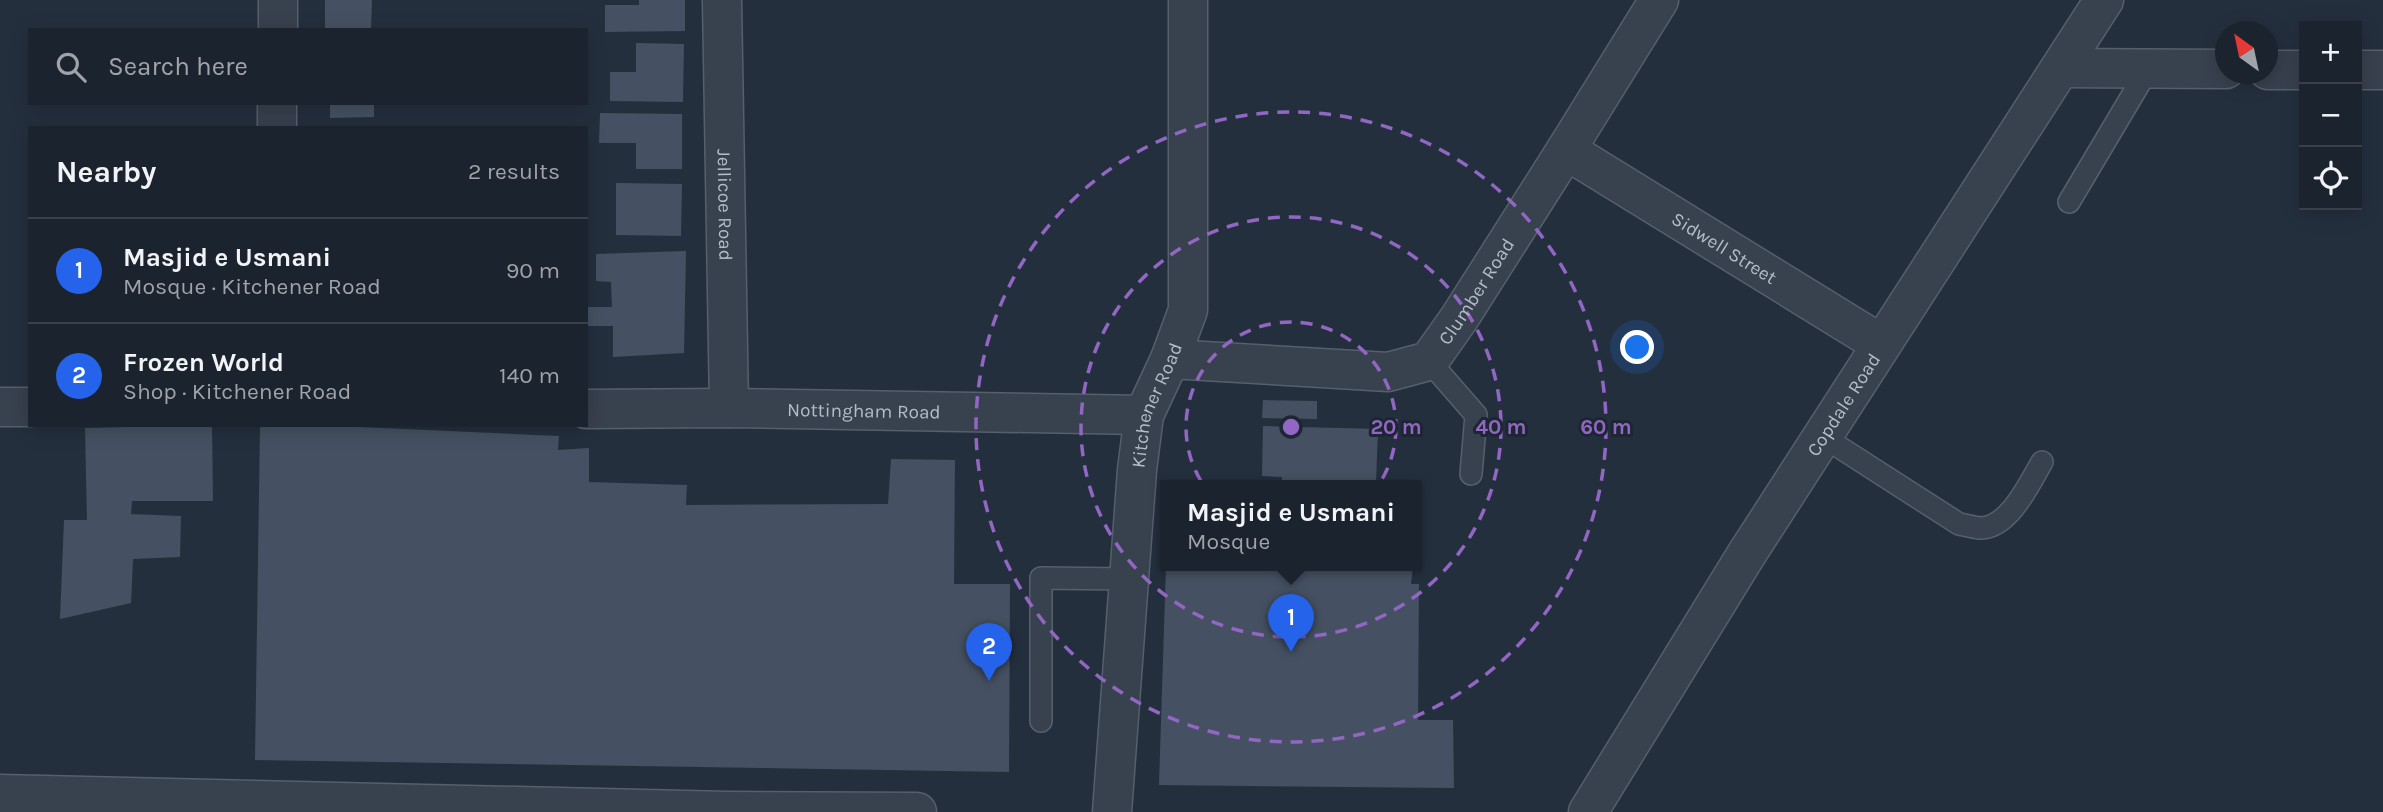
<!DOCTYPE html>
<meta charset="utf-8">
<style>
body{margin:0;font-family:Karla,sans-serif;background:#242b36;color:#f1f3f6}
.controls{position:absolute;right:21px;top:21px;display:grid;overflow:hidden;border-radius:0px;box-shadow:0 4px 18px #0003}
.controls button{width:63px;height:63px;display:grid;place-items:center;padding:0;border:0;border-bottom:2px solid #39404a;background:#1b232e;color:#f1f3f6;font:35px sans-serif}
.compass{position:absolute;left:2215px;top:21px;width:63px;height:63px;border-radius:50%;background:#1b232e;box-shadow:0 4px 18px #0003;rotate:327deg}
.you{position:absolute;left:1638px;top:348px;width:24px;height:24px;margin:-18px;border:5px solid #fff;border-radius:50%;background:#1a73e8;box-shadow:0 0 0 10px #1a73e833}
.badge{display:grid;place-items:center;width:46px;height:46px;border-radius:50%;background:#2563eb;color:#fff;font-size:23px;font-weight:700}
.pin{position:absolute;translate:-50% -58px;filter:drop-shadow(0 2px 4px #0008)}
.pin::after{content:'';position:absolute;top:37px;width:24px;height:21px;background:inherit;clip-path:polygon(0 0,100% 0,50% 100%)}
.popup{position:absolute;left:1160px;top:480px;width:262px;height:91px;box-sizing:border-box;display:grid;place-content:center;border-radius:0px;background:#1b232e;filter:drop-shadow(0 2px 5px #0005);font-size:23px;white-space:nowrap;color:#a0a4aa}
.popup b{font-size:26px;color:#f1f3f6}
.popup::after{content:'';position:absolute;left:50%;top:100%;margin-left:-14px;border:14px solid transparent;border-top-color:#1b232e}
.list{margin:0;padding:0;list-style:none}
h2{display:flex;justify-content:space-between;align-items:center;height:91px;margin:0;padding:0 28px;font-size:30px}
h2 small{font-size:23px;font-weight:400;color:#a0a4aa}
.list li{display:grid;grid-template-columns:46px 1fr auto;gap:21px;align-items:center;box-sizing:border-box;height:105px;padding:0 28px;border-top:2px solid #39404a}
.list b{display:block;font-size:26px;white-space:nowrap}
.list p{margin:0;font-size:23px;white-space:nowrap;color:#a0a4aa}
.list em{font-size:23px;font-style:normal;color:#a0a4aa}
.icon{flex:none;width:38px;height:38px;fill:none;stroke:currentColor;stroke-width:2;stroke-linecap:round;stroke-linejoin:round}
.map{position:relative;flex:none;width:2383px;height:812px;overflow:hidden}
.search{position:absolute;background:#1b232e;box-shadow:0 4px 18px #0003;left:28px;top:28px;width:560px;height:77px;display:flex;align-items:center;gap:18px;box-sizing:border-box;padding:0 24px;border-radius:0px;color:#a0a4aa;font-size:26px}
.panel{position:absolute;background:#1b232e;box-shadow:0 4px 18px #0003;left:28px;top:126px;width:560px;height:301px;border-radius:0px}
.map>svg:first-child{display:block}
.building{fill:#455162}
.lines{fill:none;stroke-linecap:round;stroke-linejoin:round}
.service-casing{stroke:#565f6c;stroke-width:24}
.minor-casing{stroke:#565f6c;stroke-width:41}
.service{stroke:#38414e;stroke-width:21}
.minor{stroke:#38414e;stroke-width:38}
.ring{fill:none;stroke:#9266c3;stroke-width:3.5;stroke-dasharray:12 9}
.labels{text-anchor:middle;stroke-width:6;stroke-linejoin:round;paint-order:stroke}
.street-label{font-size:19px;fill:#b4bcc9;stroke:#1d2633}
.centre{fill:#9266c3;stroke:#1d2633;stroke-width:3.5}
.ring-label{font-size:21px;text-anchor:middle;font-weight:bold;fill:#9266c3;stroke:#1d2633;stroke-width:6;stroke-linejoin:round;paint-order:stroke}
</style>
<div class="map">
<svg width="2383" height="812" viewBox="0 0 2383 812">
<rect width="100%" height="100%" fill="#242f3e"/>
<g class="building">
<path d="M 325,0 L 372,0 L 371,30 L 325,30 Z"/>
<path d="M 639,0 L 685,0 L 685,31 L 605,32 L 605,5 L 639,5 Z"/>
<path d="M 636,43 L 684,44 L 683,102 L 610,101 L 610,72 L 636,72 Z"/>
<path d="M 330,103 L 374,103 L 374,117 L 330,118 Z"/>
<path d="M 600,113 L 682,114 L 682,169 L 636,169 L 636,143 L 599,143 Z"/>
<path d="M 616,183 L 682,184 L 681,236 L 616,235 Z"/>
<path d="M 686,251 L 684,353 L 613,357 L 613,326 L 586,326 L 586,307 L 612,307 L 611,282 L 596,281 L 596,254 Z"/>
<path d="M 1263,400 L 1317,401 L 1317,419 L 1262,418 Z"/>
<path d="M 212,425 L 213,501 L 132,501 L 131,514 L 181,516 L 180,557 L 133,559 L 131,603 L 60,619 L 64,520 L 87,520 L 85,428 Z"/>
<path d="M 260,425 L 315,425 L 559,436 L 558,450 L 589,448 L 589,482 L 687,485 L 686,505 L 888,504 L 891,459 L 955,460 L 954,584 L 1010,584 L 1009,772 L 255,760 Z"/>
<path d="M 1263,426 L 1378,429 L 1376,482 L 1360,481 L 1360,486 L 1282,486 L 1282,477 L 1262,476 Z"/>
<path d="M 1166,566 L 1413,566 L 1411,584 L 1419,584 L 1418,720 L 1453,720 L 1454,788 L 1159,785 Z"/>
</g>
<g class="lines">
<defs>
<g id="service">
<path d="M 2069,202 L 2148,69"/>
<path d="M 1429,361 L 1476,415 L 1471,474"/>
<path d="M 1822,436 L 1959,524 C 1966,525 1975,528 1982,528 C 2010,526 2029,484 2042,462"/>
<path d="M 1041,721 L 1041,578 L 1129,579"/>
</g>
<g id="minor">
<path id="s1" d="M 722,0 L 729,408"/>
<path d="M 278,30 L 278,0"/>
<path d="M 2061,68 L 2226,69"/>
<path d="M 2268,70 L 2304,70"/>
<path d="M 2357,70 L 2383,70"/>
<path d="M 277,128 L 277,103"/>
<path id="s2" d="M 1566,150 L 1881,344"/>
<path id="s3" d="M 1170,359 L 1388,372 L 1429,361 L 1460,317 L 1566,150 L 1659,0"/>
<path d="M 0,407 L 30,407"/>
<path id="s4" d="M 586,409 L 729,408 L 1144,415"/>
<path d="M 0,794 L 727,811 L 917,812"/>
<path id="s5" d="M 1112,812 L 1137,470 L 1144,415 L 1170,359 L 1188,310 L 1188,0"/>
<path id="s6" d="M 1588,812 L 1746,555 L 2104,0"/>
</g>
</defs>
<use href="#service" class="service-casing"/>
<use href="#minor" class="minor-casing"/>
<use href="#service" class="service"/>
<use href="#minor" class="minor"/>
</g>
<g class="ring">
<circle cx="1291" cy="427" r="105"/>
<circle cx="1291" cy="427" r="210"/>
<circle cx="1291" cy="427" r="315"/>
</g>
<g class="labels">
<g class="street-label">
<text dy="7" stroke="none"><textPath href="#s1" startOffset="205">Jellicoe Road</textPath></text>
<text dy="7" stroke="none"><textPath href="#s2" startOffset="186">Sidwell Street</textPath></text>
<text dy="7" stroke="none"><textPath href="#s3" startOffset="345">Clumber Road</textPath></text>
<text dy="7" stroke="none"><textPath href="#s6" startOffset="481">Copdale Road</textPath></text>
<text dy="7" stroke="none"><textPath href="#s5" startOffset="411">Kitchener Road</textPath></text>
<text dy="7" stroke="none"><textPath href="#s4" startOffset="278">Nottingham Road</textPath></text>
</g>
</g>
<circle cx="1291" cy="427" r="10" class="centre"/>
<g class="ring-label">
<text x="1396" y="434">20 m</text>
<text x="1501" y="434">40 m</text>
<text x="1606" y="434">60 m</text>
</g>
</svg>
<div class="controls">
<button>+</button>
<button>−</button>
<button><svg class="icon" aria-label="locate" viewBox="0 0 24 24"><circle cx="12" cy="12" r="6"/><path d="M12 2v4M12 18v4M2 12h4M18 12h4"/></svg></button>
</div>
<svg class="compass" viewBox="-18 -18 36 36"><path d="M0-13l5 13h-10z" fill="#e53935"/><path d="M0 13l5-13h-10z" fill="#a0a4aa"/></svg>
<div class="you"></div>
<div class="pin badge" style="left:1291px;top:652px">1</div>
<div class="popup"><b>Masjid e Usmani</b>Mosque</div>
<div class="pin badge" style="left:989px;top:681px">2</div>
<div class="search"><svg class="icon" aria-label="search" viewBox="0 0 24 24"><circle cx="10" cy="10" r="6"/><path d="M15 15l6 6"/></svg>Search here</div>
<section class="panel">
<h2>Nearby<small>2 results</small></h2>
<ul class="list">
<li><span class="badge">1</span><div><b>Masjid e Usmani</b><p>Mosque · Kitchener Road</p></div><em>90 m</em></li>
<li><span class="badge">2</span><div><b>Frozen World</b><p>Shop · Kitchener Road</p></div><em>140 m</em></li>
</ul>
</section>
</div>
